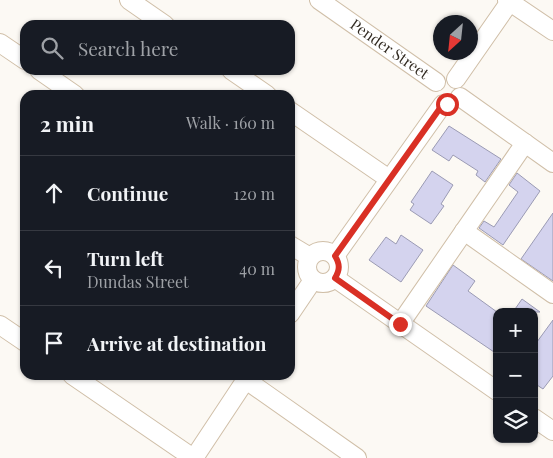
<!DOCTYPE html>
<meta charset="utf-8">
<style>
body{margin:0;font-family:"Playfair Display",serif;background:#20242c;color:#f1f3f6}
.controls{position:absolute;right:15px;bottom:15px;display:grid;overflow:hidden;border-radius:10px;box-shadow:0 1px 4px #0004}
.controls button{width:45px;height:45px;display:grid;place-items:center;padding:0;border:0;border-bottom:1px solid #363941;background:#171b24;color:#f1f3f6;font:25px sans-serif}
.compass{position:absolute;left:433px;top:15px;width:45px;height:45px;border-radius:50%;background:#171b24;box-shadow:0 1px 4px #0004;rotate:207deg}
.stop{position:absolute;width:15px;height:15px;margin:-11px;border:4px solid #d93025;border-radius:50%;background:#fff}
.stop.end{background:#d93025;border-color:#fff;box-shadow:0 1px 5px #0008}
.list{margin:0;padding:0;list-style:none}
h2{display:flex;justify-content:space-between;align-items:center;height:65px;margin:0;padding:0 20px;font-size:21px}
h2 small{font-size:16px;font-weight:400;color:#9ea1a6}
.list li{display:grid;grid-template-columns:32px 1fr auto;gap:15px;align-items:center;box-sizing:border-box;height:75px;padding:0 20px;border-top:1px solid #363941}
.list b{display:block;font-size:19px;white-space:nowrap}
.list p{margin:0;font-size:16px;white-space:nowrap;color:#9ea1a6}
.list em{font-size:16px;font-style:normal;color:#9ea1a6}
.icon{flex:none;width:28px;height:28px;fill:none;stroke:currentColor;stroke-width:2;stroke-linecap:round;stroke-linejoin:round}
.map{position:relative;flex:none;width:553px;height:458px;overflow:hidden}
.search{position:absolute;background:#171b24;box-shadow:0 1px 4px #0004;left:20px;top:20px;width:275px;height:55px;display:flex;align-items:center;gap:12px;box-sizing:border-box;padding:0 18px;border-radius:15px;color:#9ea1a6;font-size:19px}
.panel{position:absolute;background:#171b24;box-shadow:0 1px 4px #0004;left:20px;top:90px;width:275px;height:290px;border-radius:15px}
.map>svg:first-child{display:block}
.building{fill:#d4d3ee;stroke:#9b9bb4}
.lines{fill:none;stroke-linecap:round;stroke-linejoin:round}
.minor-casing{stroke:#d0bfa8;stroke-width:20}
.minor{stroke:#fff;stroke-width:18}
.route{stroke:#d93025;stroke-width:6}
.labels{text-anchor:middle;stroke-width:4;stroke-linejoin:round;paint-order:stroke}
.street-label{font-size:15px;fill:#312a21;stroke:#fff}
</style>
<div class="map">
<svg width="553" height="458" viewBox="0 0 553 458">
<rect width="100%" height="100%" fill="#fcf9f4"/>
<g class="building">
<path d="M 449,126 L 501,159 L 485,182 L 476,175 L 478,171 L 453,155 L 449,161 L 432,150 Z"/>
<path d="M 432,171 L 453,185 L 441,204 L 444,206 L 431,224 L 410,210 L 414,204 L 411,202 Z"/>
<path d="M 517,173 L 540,191 L 503,245 L 479,228 L 484,221 L 494,227 L 518,192 L 509,185 Z"/>
<path d="M 553,213 L 553,281 L 521,259 Z"/>
<path d="M 401,235 L 423,250 L 401,282 L 369,260 L 386,237 L 396,244 Z"/>
<path d="M 453,265 L 475,281 L 468,291 L 497,312 L 497,354 L 426,306 Z"/>
<path d="M 522,299 L 540,312 L 513,312 Z"/>
<path d="M 553,320 L 553,376 L 543,389 L 534,383 L 534,346 Z"/>
</g>
<g class="lines">
<defs>
<g id="minor">
<path d="M 129,0 L 165,25"/>
<path id="s1" d="M 319,0 L 436,82"/>
<path d="M 507,0 L 553,31"/>
<path d="M 0,43 L 25,60"/>
<path d="M 39,70 L 75,95"/>
<path d="M 231,70 L 267,95"/>
<path d="M 456,79 L 511,0"/>
<path d="M 460,97 L 553,163"/>
<path d="M 290,111 L 389,179"/>
<path d="M 464,231 L 553,294"/>
<path d="M 290,245 L 310,257"/>
<circle cx="323" cy="267" r="16"/>
<path d="M 335,256 L 443,104"/>
<path d="M 335,278 L 497,391"/>
<path d="M 290,314 L 313,280"/>
<path d="M 400,324 L 525,143"/>
<path d="M 0,325 L 25,342"/>
<path d="M 72,375 L 193,458"/>
<path d="M 246,380 L 357,458"/>
<path d="M 534,418 L 553,431"/>
<path d="M 194,458 L 249,375"/>
</g>
</defs>
<use href="#minor" class="minor-casing"/>
<use href="#minor" class="minor"/>
</g>
<g class="lines">
<path class="route" d="M 400,324 L 335,278 C 340,270 340,264 335,256 L 443,104 L 447,104"/>
</g>
<g class="labels">
<g class="street-label">
<text dy="5" stroke="none"><textPath href="#s1" startOffset="86">Pender Street</textPath></text>
</g>
</g>
</svg>
<div class="controls">
<button>+</button>
<button>−</button>
<button><svg class="icon" aria-label="layers" viewBox="0 0 24 24"><path d="M12 4l9 5-9 5-9-5zM3 14l9 5 9-5"/></svg></button>
</div>
<svg class="compass" viewBox="-18 -18 36 36"><path d="M0-13l5 13h-10z" fill="#e53935"/><path d="M0 13l5-13h-10z" fill="#9ea1a6"/></svg>
<div class="stop" style="left:447px;top:104px"></div>
<div class="stop end" style="left:400px;top:324px"></div>
<div class="search"><svg class="icon" aria-label="search" viewBox="0 0 24 24"><circle cx="10" cy="10" r="6"/><path d="M15 15l6 6"/></svg>Search here</div>
<section class="panel">
<h2>2 min<small>Walk · 160 m</small></h2>
<ul class="list">
<li><svg class="icon" aria-label="ahead" viewBox="0 0 24 24"><path d="M12 20V5M6 11l6-6 6 6"/></svg><div><b>Continue</b></div><em>120 m</em></li>
<li><svg class="icon" aria-label="left" viewBox="0 0 24 24"><path d="M17 20v-9H6M10 6l-5 5 5 5"/></svg><div><b>Turn left</b><p>Dundas Street</p></div><em>40 m</em></li>
<li><svg class="icon" aria-label="arrive" viewBox="0 0 24 24"><path d="M6 21V4h12l-3 4 3 4H6"/></svg><div><b>Arrive at destination</b></div></li>
</ul>
</section>
</div>
